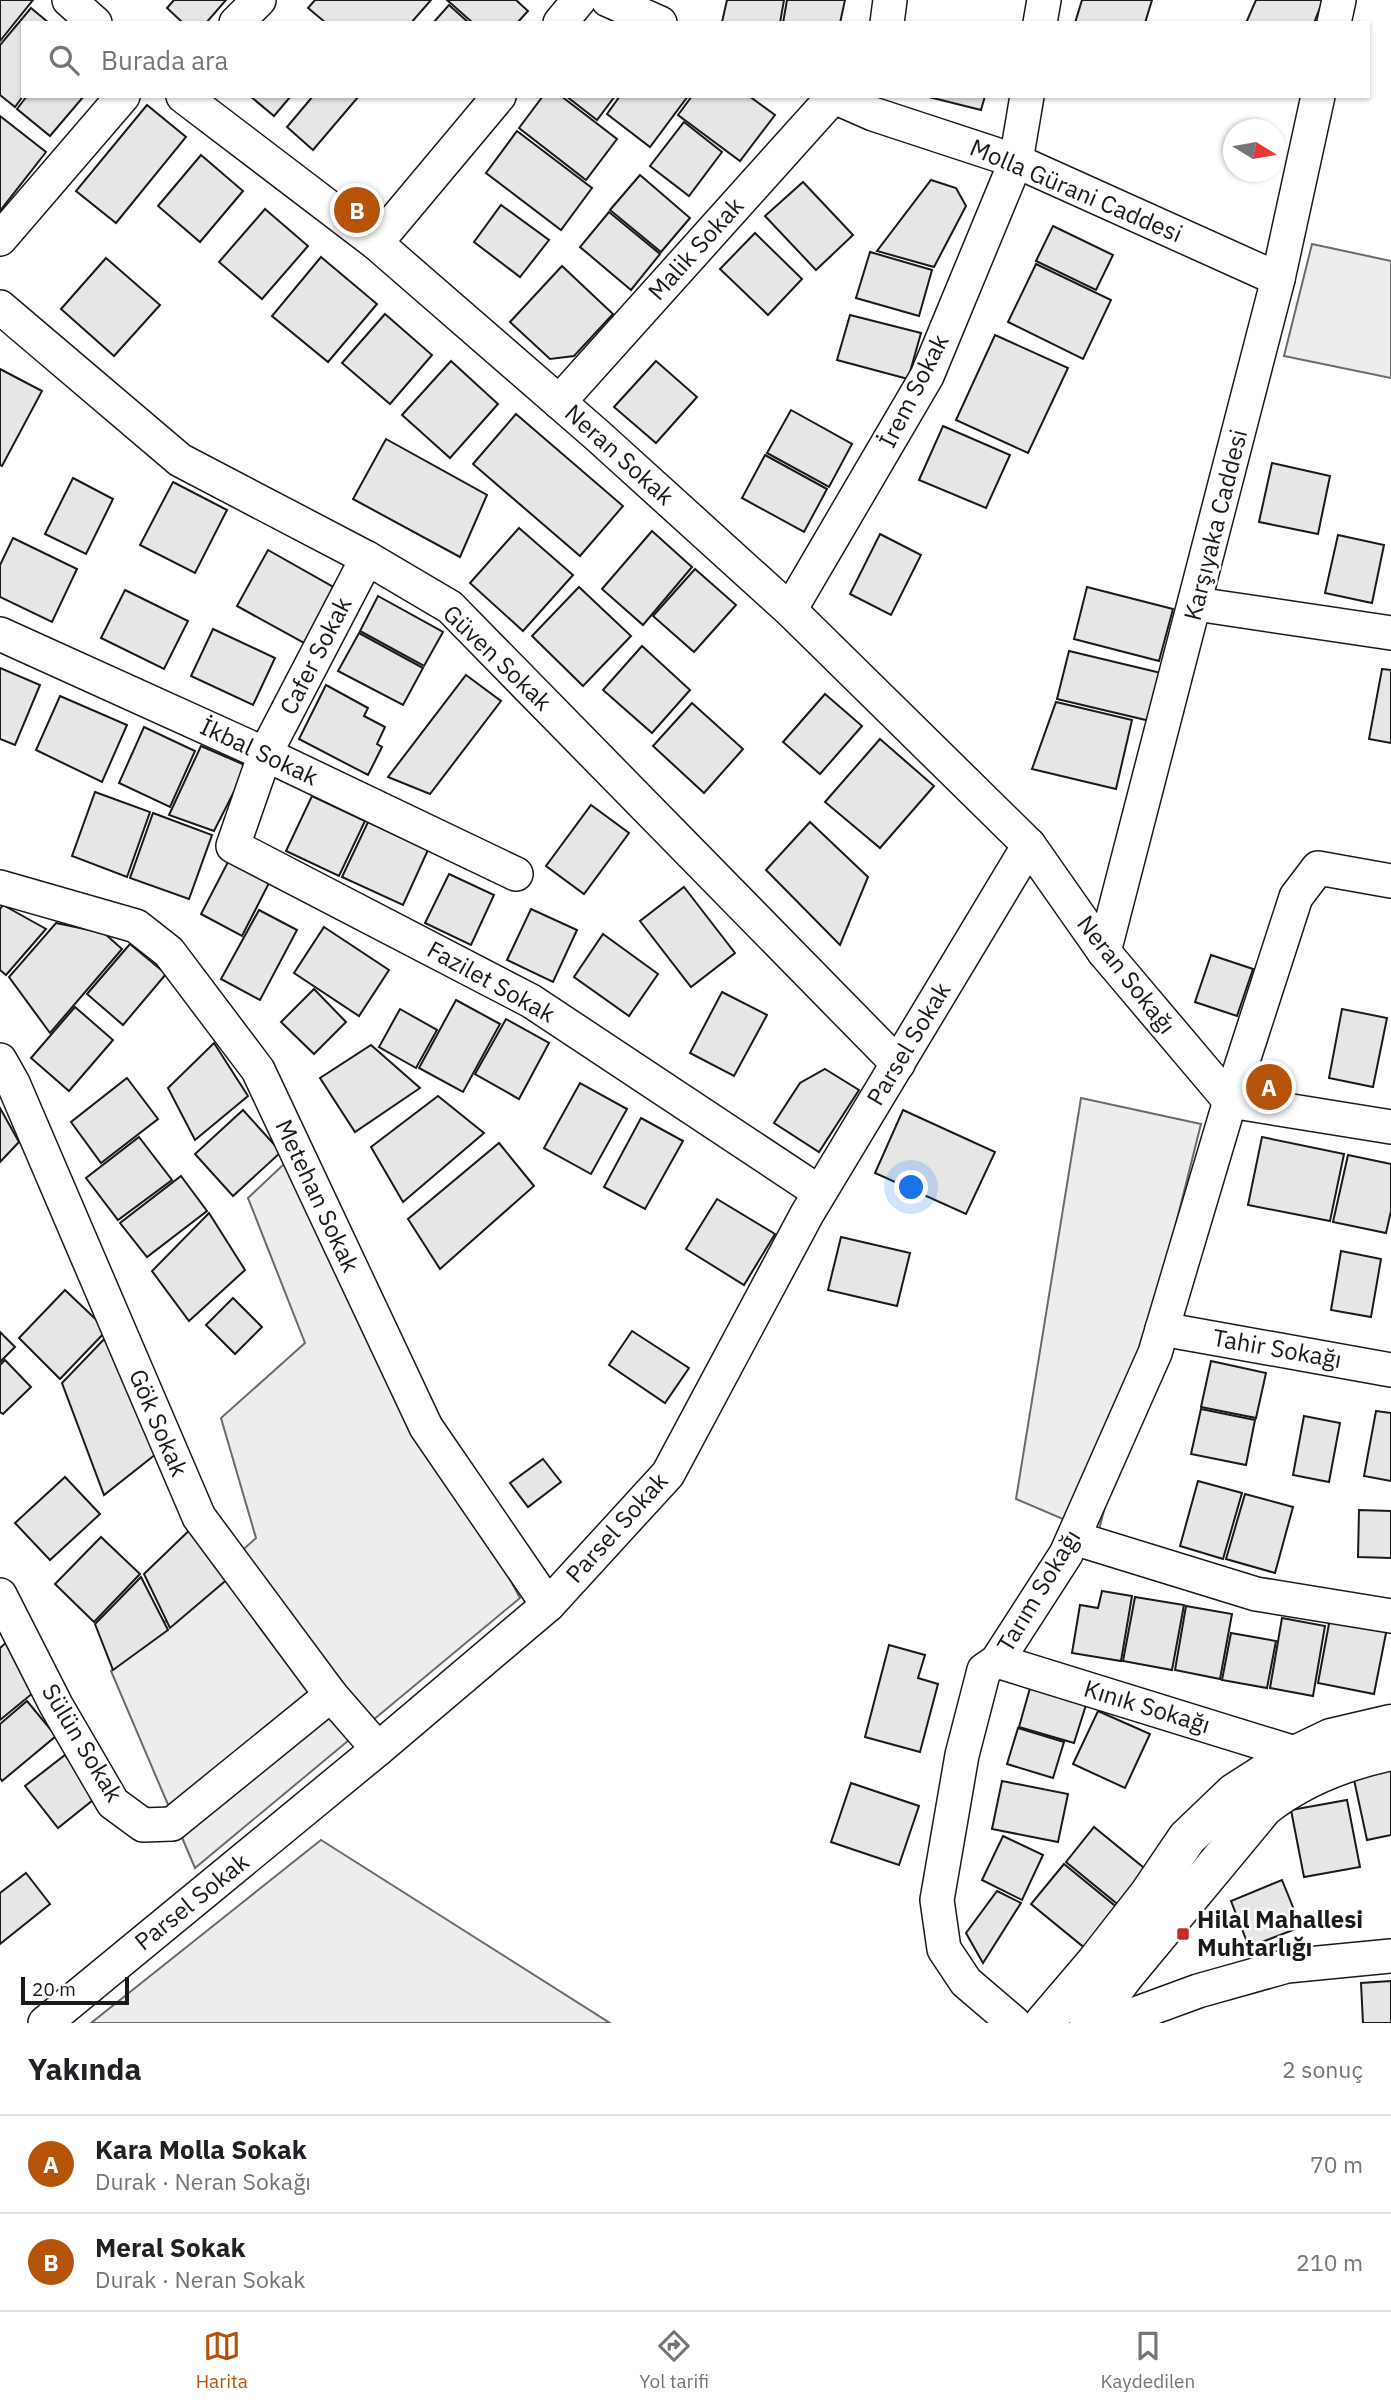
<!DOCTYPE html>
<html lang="tr">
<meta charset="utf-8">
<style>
body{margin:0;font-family:"IBM Plex Sans",sans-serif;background:#f6f6f6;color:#202124}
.compass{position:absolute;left:1223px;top:119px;width:63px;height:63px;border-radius:50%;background:#fff;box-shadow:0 2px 5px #0004;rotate:101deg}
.scale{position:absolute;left:21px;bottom:18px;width:108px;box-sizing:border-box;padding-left:7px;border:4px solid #1a1a1a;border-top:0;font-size:19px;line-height:24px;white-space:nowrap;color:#1a1a1a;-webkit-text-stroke:5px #fff;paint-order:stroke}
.you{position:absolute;left:912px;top:1188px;width:24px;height:24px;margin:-18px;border:5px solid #fff;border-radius:50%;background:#1a73e8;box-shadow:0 0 0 10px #1a73e833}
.badge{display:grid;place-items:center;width:46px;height:46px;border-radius:50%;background:#b45309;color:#fff;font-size:23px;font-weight:700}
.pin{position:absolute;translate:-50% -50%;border:4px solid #fff;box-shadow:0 2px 7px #0006}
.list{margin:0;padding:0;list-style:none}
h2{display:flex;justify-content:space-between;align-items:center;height:91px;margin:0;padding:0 28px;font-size:30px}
h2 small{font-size:23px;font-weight:400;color:#757577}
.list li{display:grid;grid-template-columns:46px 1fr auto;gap:21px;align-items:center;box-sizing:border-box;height:98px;padding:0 28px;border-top:2px solid #e0e0e0}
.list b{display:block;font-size:26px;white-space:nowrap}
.list p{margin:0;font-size:23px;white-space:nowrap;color:#757577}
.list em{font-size:23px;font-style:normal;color:#757577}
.icon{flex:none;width:38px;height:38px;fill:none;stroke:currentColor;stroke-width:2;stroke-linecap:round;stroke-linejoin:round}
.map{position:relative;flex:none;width:1391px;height:2023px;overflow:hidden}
.search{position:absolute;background:#fff;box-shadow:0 2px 5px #0004;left:21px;right:21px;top:21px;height:77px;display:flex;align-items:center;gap:18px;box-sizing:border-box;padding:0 24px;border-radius:0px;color:#757577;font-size:26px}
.sheet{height:287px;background:#fff}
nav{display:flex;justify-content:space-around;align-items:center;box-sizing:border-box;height:98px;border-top:2px solid #e0e0e0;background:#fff;font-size:19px;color:#757577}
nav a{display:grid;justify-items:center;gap:4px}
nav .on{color:#b45309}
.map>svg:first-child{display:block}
.green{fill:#ededed;stroke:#6a6a6a;stroke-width:2}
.building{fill:#e6e6e6;stroke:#1a1a1a;stroke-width:2}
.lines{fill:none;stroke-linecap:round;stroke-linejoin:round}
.street-casing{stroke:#1a1a1a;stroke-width:36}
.secondary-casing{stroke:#1a1a1a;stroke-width:41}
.street{stroke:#fff;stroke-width:33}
.secondary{stroke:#fff;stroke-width:38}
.poi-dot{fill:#c62828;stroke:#fff;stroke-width:2.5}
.labels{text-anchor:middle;stroke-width:5;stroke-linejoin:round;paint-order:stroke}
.street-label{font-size:24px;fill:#1a1a1a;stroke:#fff}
.poi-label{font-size:24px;font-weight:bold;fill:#1a1a1a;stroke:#fff;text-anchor:start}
</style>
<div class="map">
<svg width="1391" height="2023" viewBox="0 0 1391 2023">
<rect width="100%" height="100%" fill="#fff"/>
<g class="green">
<path d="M 1312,244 L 1391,261 L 1391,378 L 1284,356 Z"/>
<path d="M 1081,1098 L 1201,1124 L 1098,1534 L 1016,1499 Z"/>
<path d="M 285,1163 L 520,1598 L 195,1868 L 111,1671 L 256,1538 L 221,1418 L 305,1343 L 248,1198 Z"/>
<path d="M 321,1840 L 610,2023 L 91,2023 Z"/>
</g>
<g class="building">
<path d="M 0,0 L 33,0 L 0,41 Z"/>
<path d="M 174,0 L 226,0 L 206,23 L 183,23 L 167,8 Z"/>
<path d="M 315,0 L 431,0 L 411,23 L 326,23 L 308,8 Z"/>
<path d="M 447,0 L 516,0 L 528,11 L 517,23 L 473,23 Z"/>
<path d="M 727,0 L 784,0 L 780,23 L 722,22 Z"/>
<path d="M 787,0 L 845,0 L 840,23 L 783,23 Z"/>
<path d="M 1082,0 L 1152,0 L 1145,23 L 1075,23 Z"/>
<path d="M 1256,0 L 1323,0 L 1314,23 L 1246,23 Z"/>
<path d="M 449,5 L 469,23 L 433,23 Z"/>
<path d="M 31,8 L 49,23 L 23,23 L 23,96 L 15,107 L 0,95 L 0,45 Z"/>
<path d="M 27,96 L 84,96 L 50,136 L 17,109 Z"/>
<path d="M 250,96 L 291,96 L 274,116 Z"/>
<path d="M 313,96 L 359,96 L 313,150 L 287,127 Z"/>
<path d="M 543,96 L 561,96 L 617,139 L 586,180 L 519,128 Z"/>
<path d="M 566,96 L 615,96 L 597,120 Z"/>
<path d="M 620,96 L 688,96 L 650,147 L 607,114 Z"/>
<path d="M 692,96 L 749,96 L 775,115 L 740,161 L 678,115 Z"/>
<path d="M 925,96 L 985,96 L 981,110 Z"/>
<path d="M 147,105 L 186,137 L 116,223 L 76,191 Z"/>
<path d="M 0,116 L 46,152 L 0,211 Z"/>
<path d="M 684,122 L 722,152 L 689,196 L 650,166 Z"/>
<path d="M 517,131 L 592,188 L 561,230 L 486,173 Z"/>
<path d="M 201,155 L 243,191 L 200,242 L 158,206 Z"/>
<path d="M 640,175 L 690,218 L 661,252 L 610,210 Z"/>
<path d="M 931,180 L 956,188 L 966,206 L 934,267 L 877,251 Z"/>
<path d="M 803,182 L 853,235 L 816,270 L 765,216 Z"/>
<path d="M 501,205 L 549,240 L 520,277 L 474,242 Z"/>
<path d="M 265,209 L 308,246 L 262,299 L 219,262 Z"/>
<path d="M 609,212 L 660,254 L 631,290 L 580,247 Z"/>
<path d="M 1053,226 L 1113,255 L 1096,290 L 1036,261 Z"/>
<path d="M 755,233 L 802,279 L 768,315 L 720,269 Z"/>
<path d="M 870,252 L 932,270 L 919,316 L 856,298 Z"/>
<path d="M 321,257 L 377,304 L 328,362 L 272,316 Z"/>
<path d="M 106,258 L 160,305 L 114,356 L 61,309 Z"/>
<path d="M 1036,264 L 1111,300 L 1083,359 L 1008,322 Z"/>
<path d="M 562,266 L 613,314 L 574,356 L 550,359 L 510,322 Z"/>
<path d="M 385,314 L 432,355 L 390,404 L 342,363 Z"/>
<path d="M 850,315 L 921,333 L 908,379 L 837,360 Z"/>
<path d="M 995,335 L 1068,368 L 1028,453 L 956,420 Z"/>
<path d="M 451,361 L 498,404 L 450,458 L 402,415 Z"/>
<path d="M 656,361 L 697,397 L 656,443 L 614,407 Z"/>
<path d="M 0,369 L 42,391 L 2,466 L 0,465 Z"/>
<path d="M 791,410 L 852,444 L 829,487 L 767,453 Z"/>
<path d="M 516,414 L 623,506 L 580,556 L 473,464 Z"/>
<path d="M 943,426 L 1010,455 L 986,508 L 919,480 Z"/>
<path d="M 386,439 L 487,495 L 460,557 L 353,499 Z"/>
<path d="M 765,455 L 827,489 L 804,532 L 742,498 Z"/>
<path d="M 1272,463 L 1330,476 L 1318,534 L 1259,522 Z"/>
<path d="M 73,478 L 113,499 L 86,554 L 45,534 Z"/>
<path d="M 173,482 L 227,510 L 195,573 L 140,545 Z"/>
<path d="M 519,528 L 573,575 L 523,631 L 470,583 Z"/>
<path d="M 652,531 L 692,567 L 643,625 L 602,589 Z"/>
<path d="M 880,534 L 921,555 L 891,615 L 850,594 Z"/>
<path d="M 1338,535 L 1384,545 L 1372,603 L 1325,593 Z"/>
<path d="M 13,538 L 77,569 L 52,622 L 0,597 L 0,565 Z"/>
<path d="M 268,550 L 335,588 L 304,643 L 237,606 Z"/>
<path d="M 695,569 L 736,605 L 694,652 L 653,616 Z"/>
<path d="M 579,587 L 631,636 L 583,686 L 532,636 Z"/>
<path d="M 1087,587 L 1173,609 L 1159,661 L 1074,639 Z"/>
<path d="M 125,590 L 188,621 L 164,669 L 101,638 Z"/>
<path d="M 378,596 L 443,632 L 424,666 L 360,631 Z"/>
<path d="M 213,629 L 275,658 L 253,705 L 191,676 Z"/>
<path d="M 359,633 L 423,668 L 403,705 L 338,671 Z"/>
<path d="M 642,646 L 690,690 L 652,733 L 603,690 Z"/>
<path d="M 1069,651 L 1161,673 L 1150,721 L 1057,699 Z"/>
<path d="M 0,668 L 40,685 L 15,745 L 0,739 Z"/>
<path d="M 1382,669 L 1391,670 L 1391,743 L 1369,739 Z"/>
<path d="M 466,675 L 501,701 L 430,794 L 388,777 Z"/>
<path d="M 326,685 L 368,708 L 364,716 L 385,727 L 377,744 L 382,747 L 368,775 L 299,739 Z"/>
<path d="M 825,694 L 862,726 L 820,774 L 783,742 Z"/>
<path d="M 60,696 L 127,725 L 102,782 L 36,750 Z"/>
<path d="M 1056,702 L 1132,720 L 1116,789 L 1032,769 Z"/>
<path d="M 692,703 L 743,749 L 704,793 L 653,746 Z"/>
<path d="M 144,727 L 195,751 L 170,807 L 119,783 Z"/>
<path d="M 880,739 L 934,786 L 880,848 L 825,802 Z"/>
<path d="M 201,746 L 247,766 L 214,831 L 169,815 Z"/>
<path d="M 95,792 L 150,812 L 127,877 L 72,856 Z"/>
<path d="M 312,796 L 365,821 L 339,876 L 286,851 Z"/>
<path d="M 591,805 L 629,833 L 584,894 L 546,866 Z"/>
<path d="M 153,813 L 212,835 L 189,899 L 130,878 Z"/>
<path d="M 368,822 L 428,850 L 403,905 L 342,877 Z"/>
<path d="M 810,822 L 868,877 L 840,945 L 766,870 Z"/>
<path d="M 228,862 L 269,883 L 242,936 L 201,914 Z"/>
<path d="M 449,874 L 494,895 L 471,945 L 425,923 Z"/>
<path d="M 684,887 L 735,953 L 691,987 L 640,921 Z"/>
<path d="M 3,905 L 46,929 L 6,975 L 0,970 L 0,909 Z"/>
<path d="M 531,909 L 577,930 L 553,982 L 507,960 Z"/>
<path d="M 259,910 L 297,930 L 260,1000 L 221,979 Z"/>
<path d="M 56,923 L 104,933 L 122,949 L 50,1033 L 9,977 Z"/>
<path d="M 324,927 L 389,970 L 359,1016 L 294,973 Z"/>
<path d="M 603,934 L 658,974 L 629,1016 L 574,977 Z"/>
<path d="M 130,944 L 166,974 L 123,1025 L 87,994 Z"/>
<path d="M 1211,955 L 1253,969 L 1237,1016 L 1195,1002 Z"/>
<path d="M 314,989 L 346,1022 L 314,1054 L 281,1022 Z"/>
<path d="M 722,992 L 767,1015 L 734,1076 L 690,1053 Z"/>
<path d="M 456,1000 L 500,1024 L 463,1092 L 419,1068 Z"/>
<path d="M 75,1007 L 113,1040 L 69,1091 L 31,1058 Z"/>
<path d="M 400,1009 L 437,1030 L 416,1068 L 379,1047 Z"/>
<path d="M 1342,1009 L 1387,1018 L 1373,1087 L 1329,1078 Z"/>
<path d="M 506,1019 L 549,1043 L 519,1099 L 475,1074 Z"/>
<path d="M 214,1043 L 248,1096 L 195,1140 L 168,1088 Z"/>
<path d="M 371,1045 L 420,1088 L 355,1132 L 320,1078 Z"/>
<path d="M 825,1069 L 859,1090 L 819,1152 L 774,1123 L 800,1083 Z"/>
<path d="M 127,1078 L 158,1119 L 101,1163 L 71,1122 Z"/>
<path d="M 580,1083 L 627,1109 L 591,1174 L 544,1148 Z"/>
<path d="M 438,1096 L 484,1133 L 403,1202 L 371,1147 Z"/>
<path d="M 0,1108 L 19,1142 L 0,1162 Z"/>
<path d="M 243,1110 L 281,1152 L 233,1196 L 195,1154 Z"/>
<path d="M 903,1110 L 995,1152 L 966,1214 L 875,1173 Z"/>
<path d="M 641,1118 L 683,1141 L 645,1209 L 604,1187 Z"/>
<path d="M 139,1137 L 172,1180 L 118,1220 L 86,1178 Z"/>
<path d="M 1262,1137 L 1344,1154 L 1330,1221 L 1248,1205 Z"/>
<path d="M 499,1143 L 534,1186 L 440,1269 L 408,1219 Z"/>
<path d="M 1348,1155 L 1391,1164 L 1391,1211 L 1386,1233 L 1333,1222 Z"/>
<path d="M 181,1176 L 207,1211 L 147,1257 L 120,1223 Z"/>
<path d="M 717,1199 L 775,1234 L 744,1285 L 686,1249 Z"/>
<path d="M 209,1213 L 245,1270 L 189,1321 L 152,1271 Z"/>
<path d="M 841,1237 L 910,1253 L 897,1306 L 828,1290 Z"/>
<path d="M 1341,1251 L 1381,1259 L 1371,1317 L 1331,1310 Z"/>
<path d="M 65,1290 L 107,1330 L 60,1379 L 19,1338 Z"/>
<path d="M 233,1298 L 262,1327 L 235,1354 L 206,1325 Z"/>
<path d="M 632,1331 L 689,1368 L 665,1403 L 609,1365 Z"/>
<path d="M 0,1332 L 15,1347 L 0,1362 Z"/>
<path d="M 109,1334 L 156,1454 L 104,1495 L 62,1383 Z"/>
<path d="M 5,1360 L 31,1387 L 3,1414 L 0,1412 L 0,1365 Z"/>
<path d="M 1211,1361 L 1266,1373 L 1256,1418 L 1201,1407 Z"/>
<path d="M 1201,1409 L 1255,1420 L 1246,1465 L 1191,1454 Z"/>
<path d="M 1376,1411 L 1391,1413 L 1391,1481 L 1364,1476 Z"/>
<path d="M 1304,1416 L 1340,1423 L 1329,1482 L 1293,1475 Z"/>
<path d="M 543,1459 L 561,1482 L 528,1507 L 510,1483 Z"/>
<path d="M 65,1477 L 100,1514 L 50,1560 L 15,1523 Z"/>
<path d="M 1198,1481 L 1242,1493 L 1223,1559 L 1180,1546 Z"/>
<path d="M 1245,1494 L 1293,1507 L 1275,1573 L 1226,1559 Z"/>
<path d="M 1359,1510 L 1391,1511 L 1391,1558 L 1358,1557 Z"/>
<path d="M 200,1520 L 230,1577 L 170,1628 L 144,1574 Z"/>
<path d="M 101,1537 L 140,1574 L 94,1622 L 55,1584 Z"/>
<path d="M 141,1577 L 168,1630 L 113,1670 L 95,1624 Z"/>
<path d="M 1102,1591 L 1132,1596 L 1121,1661 L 1072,1653 L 1080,1605 L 1098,1608 Z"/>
<path d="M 1135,1597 L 1184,1605 L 1172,1670 L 1123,1661 Z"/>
<path d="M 1186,1606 L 1232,1614 L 1220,1679 L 1175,1670 Z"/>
<path d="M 1331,1613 L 1388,1623 L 1374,1694 L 1318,1683 Z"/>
<path d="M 1282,1618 L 1325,1626 L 1313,1696 L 1270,1688 Z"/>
<path d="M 1231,1633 L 1276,1641 L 1267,1688 L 1222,1680 Z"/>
<path d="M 10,1639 L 39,1688 L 0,1720 L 0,1648 Z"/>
<path d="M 889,1645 L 925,1655 L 918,1678 L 938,1684 L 920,1752 L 865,1737 Z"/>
<path d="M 1030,1688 L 1086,1705 L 1074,1743 L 1019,1727 Z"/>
<path d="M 27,1701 L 56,1736 L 2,1781 L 0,1778 L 0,1724 Z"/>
<path d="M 1098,1711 L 1150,1734 L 1125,1788 L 1073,1764 Z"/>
<path d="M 1018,1728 L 1064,1742 L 1053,1778 L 1007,1764 Z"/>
<path d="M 65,1755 L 98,1796 L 58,1828 L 25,1786 Z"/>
<path d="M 1391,1766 L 1391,1835 L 1367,1840 L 1353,1775 Z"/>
<path d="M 1002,1781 L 1068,1794 L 1058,1842 L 992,1829 Z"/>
<path d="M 851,1783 L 919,1806 L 899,1865 L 831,1842 Z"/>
<path d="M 1347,1800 L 1360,1867 L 1304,1877 L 1291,1810 Z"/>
<path d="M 1094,1827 L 1149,1872 L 1121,1907 L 1066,1862 Z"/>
<path d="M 1003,1836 L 1043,1855 L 1022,1900 L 982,1880 Z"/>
<path d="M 1064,1864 L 1119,1909 L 1086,1949 L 1031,1904 Z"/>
<path d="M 26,1873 L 50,1904 L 0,1944 L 0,1893 Z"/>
<path d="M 1282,1880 L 1301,1927 L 1249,1947 L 1231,1901 Z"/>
<path d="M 997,1891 L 1021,1903 L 983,1963 L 966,1933 Z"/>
<path d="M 1391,1981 L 1391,2023 L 1363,2023 L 1361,1983 Z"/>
</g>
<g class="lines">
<defs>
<g id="street">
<path d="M 69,0 L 95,23"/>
<path d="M 608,0 L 660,23"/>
<path d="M 236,23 L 259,0"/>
<path d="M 560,23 L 579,0"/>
<path d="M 887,23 L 890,0"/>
<path d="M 1040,23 L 1044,0"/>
<path d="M 1334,23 L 1339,0"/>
<path d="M 183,96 L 376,243 L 597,435 L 790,610 L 1029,845 L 1104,952 L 1230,1101"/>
<path d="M 832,96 L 873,114 L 1016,161 L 1278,279"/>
<path d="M 0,239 L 123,96"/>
<path d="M 376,243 L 499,96"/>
<path d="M 0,307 L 180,460 L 367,558 L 450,607 L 898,1064"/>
<path d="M 559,402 L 833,97"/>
<path d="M 367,558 L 265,754 L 233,846 L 531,1001 L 819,1192"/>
<path d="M 1196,604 L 1391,633"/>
<path d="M 790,610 L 927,376 L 1016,161 L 1027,96"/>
<path d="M 0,634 L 265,754 L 516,874"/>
<path d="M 0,887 L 136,926 L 169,952 L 258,1070 L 426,1427 L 548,1605"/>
<path d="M 1104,952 L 1278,279 L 1318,96"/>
<path d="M 0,1060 L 13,1083 L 199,1517 L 331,1695 L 378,1749"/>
<path d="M 1230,1101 L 1391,1127"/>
<path d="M 1162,1329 L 1391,1370"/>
<path d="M 1074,1538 L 1256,1594 L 1391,1616"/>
<path d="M 0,1595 L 56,1705 L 113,1803 L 143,1825 L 172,1824 L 331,1695"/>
<path d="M 997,1661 L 1298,1754"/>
<path d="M 45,2023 L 378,1749 L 548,1605 L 668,1474 L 807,1214 L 1029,845"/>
<path d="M 1014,2023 L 966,1982 L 944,1949 L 937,1900 L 962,1755 L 984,1670 L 997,1661 L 1066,1554 L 1155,1353 L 1230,1101 L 1296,897 L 1318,868 L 1391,881"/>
<path d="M 1111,2023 L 1198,1991 L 1287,1966 L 1391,1956"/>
</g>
<g id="secondary">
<path d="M 1044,2023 L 1096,1962 L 1149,1894 L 1187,1838 L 1234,1793 L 1287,1759 L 1331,1738 L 1391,1724"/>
<path d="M 1089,2023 L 1124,1976 L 1264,1807 C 1302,1777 1344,1761 1391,1751"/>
</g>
</defs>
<use href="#street" class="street-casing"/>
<use href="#secondary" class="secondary-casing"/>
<use href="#street" class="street"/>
<use href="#secondary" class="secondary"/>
</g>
<rect class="poi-dot" x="1176" y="1927" width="14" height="14" rx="3.5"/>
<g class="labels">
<g class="street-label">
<text transform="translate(1076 191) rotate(23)" y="8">Molla Gürani Caddesi</text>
<text transform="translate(696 249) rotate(-48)" y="8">Malik Sokak</text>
<text transform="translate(914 391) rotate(-63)" y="8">İrem Sokak</text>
<text transform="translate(619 455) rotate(42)" y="8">Neran Sokak</text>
<text transform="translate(1216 525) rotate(-76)" y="8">Karşıyaka Caddesi</text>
<text transform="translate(316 656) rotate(-63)" y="8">Cafer Sokak</text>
<text transform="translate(497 658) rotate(44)" y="8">Güven Sokak</text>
<text transform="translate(259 752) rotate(25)" y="8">İkbal Sokak</text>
<text transform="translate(1126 975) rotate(52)" y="8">Neran Sokağı</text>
<text transform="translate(491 982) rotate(29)" y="8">Fazilet Sokak</text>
<text transform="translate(909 1044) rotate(-59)" y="8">Parsel Sokak</text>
<text transform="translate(317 1196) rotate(65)" y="8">Metehan Sokak</text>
<text transform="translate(1277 1349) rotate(10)" y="8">Tahir Sokağı</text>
<text transform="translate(158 1423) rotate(67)" y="8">Gök Sokak</text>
<text transform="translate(617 1528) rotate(-48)" y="8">Parsel Sokak</text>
<text transform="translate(1039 1591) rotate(-59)" y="8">Tarım Sokağı</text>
<text transform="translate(1147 1707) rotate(17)" y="8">Kınık Sokağı</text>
<text transform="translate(82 1743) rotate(59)" y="8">Sülün Sokak</text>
<text transform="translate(192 1902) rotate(-39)" y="8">Parsel Sokak</text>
</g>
<g class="poi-label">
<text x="1197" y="1928">Hilal Mahallesi<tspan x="1197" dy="28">Muhtarlığı</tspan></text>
</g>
</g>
</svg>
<svg class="compass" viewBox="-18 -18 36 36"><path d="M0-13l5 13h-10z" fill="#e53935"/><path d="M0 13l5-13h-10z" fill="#757577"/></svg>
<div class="scale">20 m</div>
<div class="you"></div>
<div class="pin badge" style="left:1269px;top:1087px">A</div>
<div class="pin badge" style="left:357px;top:210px">B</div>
<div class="search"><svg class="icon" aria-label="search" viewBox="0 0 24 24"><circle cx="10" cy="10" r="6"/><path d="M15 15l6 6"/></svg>Burada ara</div>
</div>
<section class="sheet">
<h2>Yakında<small>2 sonuç</small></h2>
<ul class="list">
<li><span class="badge">A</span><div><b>Kara Molla Sokak</b><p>Durak · Neran Sokağı</p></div><em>70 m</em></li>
<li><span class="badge">B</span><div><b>Meral Sokak</b><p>Durak · Neran Sokak</p></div><em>210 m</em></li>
</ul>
</section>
<nav>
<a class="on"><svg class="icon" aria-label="map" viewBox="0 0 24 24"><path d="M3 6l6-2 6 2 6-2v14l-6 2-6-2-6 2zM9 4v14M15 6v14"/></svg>Harita</a>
<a><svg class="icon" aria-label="directions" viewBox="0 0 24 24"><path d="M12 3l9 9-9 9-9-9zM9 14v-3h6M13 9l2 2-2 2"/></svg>Yol tarifi</a>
<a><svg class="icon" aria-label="saved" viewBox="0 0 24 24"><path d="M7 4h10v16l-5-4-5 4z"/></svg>Kaydedilen</a>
</nav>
